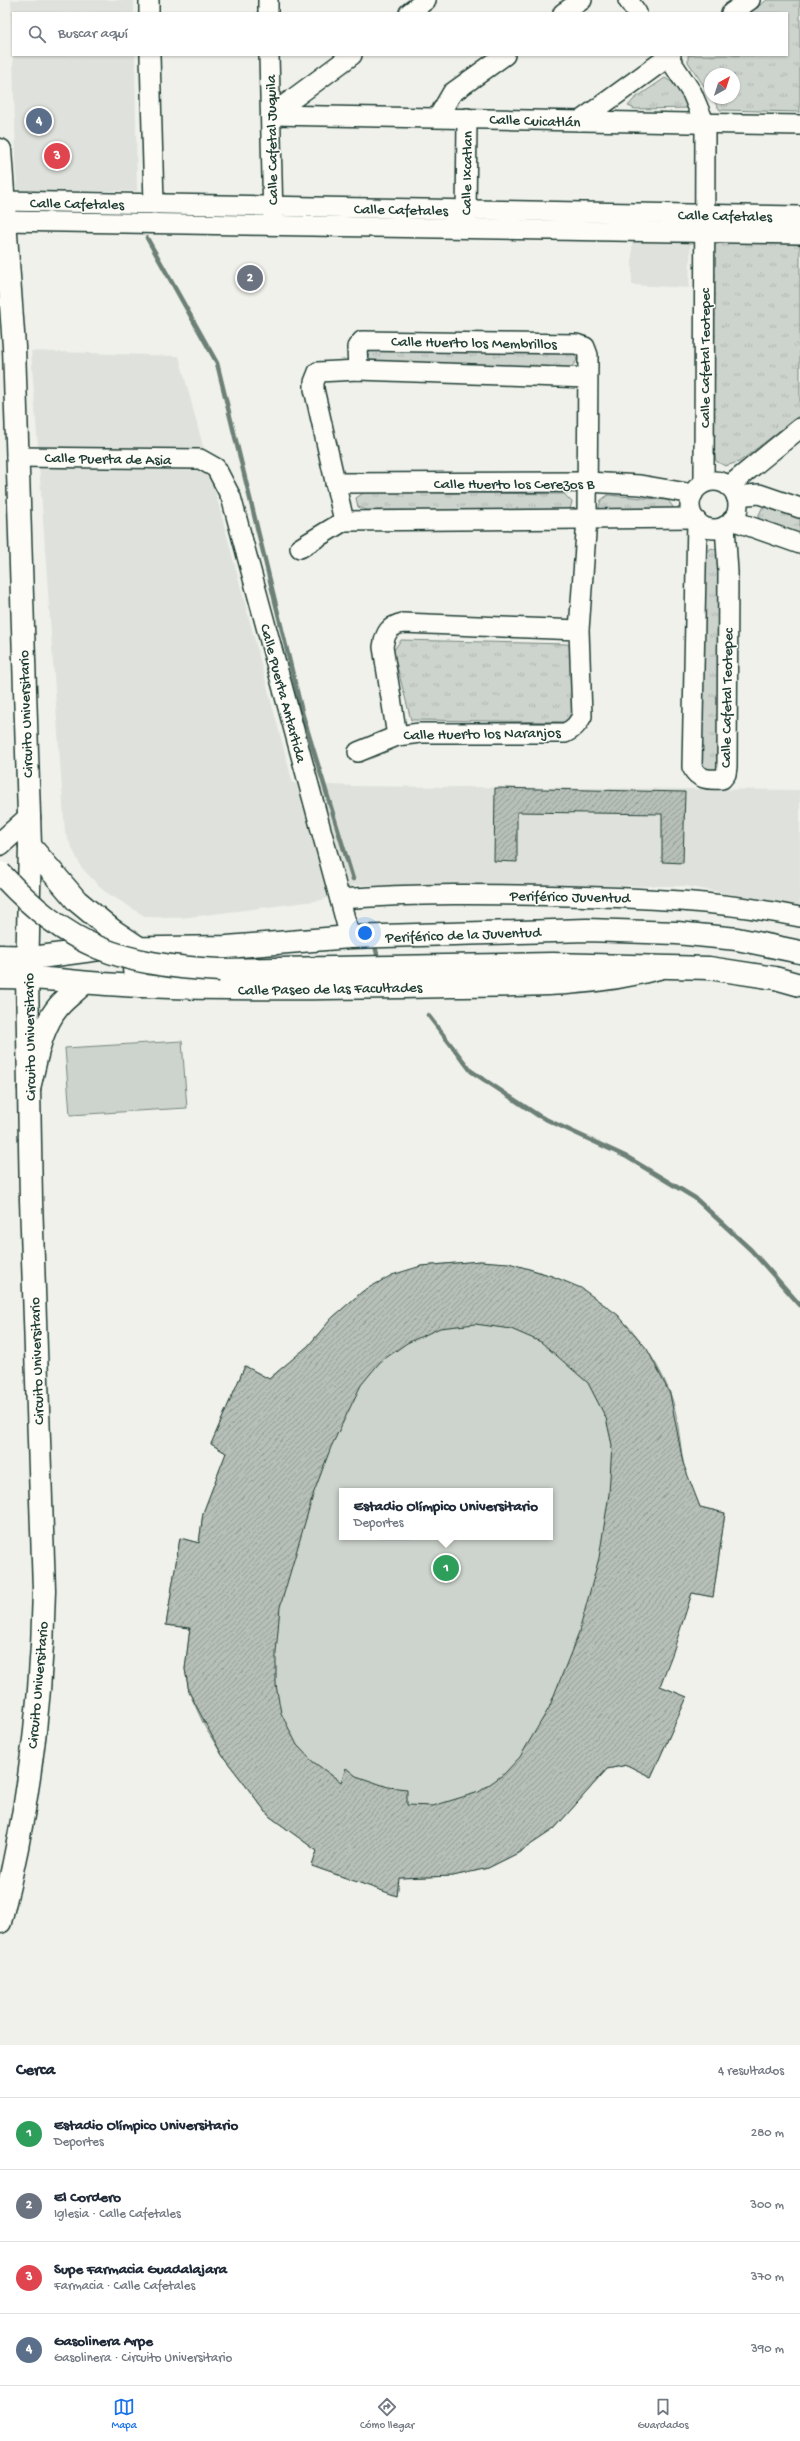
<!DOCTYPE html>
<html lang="es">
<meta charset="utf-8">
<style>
body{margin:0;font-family:"Gochi Hand",sans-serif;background:#f2f2f3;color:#1f2937}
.compass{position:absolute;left:704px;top:68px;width:36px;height:36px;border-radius:50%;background:#fff;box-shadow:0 1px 3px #0004;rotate:39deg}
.you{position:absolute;left:365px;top:933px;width:14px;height:14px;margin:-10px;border:3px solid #fff;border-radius:50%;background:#1a73e8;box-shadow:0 0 0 6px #1a73e833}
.badge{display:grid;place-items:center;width:26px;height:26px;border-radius:50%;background:#1a73e8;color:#fff;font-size:13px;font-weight:700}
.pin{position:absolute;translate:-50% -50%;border:2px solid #fff;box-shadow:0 1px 4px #0006}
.popup{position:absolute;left:339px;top:1488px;width:214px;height:52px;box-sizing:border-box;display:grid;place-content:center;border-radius:0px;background:#fff;filter:drop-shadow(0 1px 3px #0005);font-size:13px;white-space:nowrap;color:#747a83}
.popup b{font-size:15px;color:#1f2937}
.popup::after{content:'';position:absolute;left:50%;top:100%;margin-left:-8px;border:8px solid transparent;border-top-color:#fff}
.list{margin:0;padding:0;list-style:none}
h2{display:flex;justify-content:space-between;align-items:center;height:52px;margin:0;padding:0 16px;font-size:17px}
h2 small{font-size:13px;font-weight:400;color:#747a83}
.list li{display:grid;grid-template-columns:26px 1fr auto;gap:12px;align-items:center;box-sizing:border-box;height:72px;padding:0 16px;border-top:1px solid #e0e1e3}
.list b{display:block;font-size:15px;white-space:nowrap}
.list p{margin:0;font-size:13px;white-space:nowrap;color:#747a83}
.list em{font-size:13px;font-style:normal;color:#747a83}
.icon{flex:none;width:22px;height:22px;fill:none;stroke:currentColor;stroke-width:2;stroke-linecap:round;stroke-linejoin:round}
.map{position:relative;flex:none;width:800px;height:2045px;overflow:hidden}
.search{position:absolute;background:#fff;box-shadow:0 1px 3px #0004;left:12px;right:12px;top:12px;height:44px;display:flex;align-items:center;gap:10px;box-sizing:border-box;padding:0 14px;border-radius:0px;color:#747a83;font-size:15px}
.sheet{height:340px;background:#fff}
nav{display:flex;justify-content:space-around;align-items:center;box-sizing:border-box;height:56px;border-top:1px solid #e0e1e3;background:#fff;font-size:11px;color:#747a83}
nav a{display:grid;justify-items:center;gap:2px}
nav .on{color:#1a73e8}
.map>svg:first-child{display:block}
.built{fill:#dfe2dc}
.grass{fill:url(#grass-tufts);stroke:#768880}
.pitch{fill:#cdd3cd;stroke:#768880;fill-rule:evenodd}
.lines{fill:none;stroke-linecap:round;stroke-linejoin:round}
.stream{stroke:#6c8077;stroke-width:4.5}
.building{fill:url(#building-hatch);stroke:#1f3d34;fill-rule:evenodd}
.minor-casing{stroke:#1f3d34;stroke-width:22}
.major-casing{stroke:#1f3d34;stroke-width:25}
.highway-casing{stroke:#1f3d34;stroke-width:25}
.minor{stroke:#fdfcf7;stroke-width:19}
.major{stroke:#fdfcf7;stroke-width:22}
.highway{stroke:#fdfcf7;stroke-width:22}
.highway-bridge-casing{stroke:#1f3d34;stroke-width:25;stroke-linecap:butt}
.highway-bridge{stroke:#fdfcf7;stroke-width:22}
.labels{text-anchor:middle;stroke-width:3;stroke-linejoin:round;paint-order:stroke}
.street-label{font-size:15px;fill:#1f3d34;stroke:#fdfcf7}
</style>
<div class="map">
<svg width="800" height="2045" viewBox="0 0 800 2045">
<defs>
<pattern id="grass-tufts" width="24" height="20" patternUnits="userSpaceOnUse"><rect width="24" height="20" fill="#cdd3cd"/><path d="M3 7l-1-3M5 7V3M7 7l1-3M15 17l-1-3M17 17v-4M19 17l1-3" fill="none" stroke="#b0b6b1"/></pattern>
<pattern id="building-hatch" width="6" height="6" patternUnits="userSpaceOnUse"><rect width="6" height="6" fill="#b6bfb8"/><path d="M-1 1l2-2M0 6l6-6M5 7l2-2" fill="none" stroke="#939c96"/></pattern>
</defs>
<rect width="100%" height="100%" fill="#f0f1eb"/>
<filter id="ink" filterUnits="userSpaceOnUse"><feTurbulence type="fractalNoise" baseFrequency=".025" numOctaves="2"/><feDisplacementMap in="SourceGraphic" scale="8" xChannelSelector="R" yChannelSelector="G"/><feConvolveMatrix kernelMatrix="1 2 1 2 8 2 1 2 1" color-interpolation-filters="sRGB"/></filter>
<g filter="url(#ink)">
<g class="built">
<path d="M 11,0 L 134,0 L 134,13 L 13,13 L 13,55 L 135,55 L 137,191 L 17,191 Z"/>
<path d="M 632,239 L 691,240 L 689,288 L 632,285 Z"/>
<path d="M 31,351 L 179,356 L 293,783 L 354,786 L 800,790 L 800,907 L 685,886 L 355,885 L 323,900 L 182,918 L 146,917 L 104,891 L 81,867 L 65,833 Z"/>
</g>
<g class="grass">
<path d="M 767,0 L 800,0 L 800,112 L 720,110 L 712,98 L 734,98 L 734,74 L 710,74 L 710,95 L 688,62 L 688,55 L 787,55 L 787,13 L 749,13 Z"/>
<path d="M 665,78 L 672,82 L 693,108 L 635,109 L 628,106 L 634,99 Z"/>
<path d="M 724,242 L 800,243 L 800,415 L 739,462 L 725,466 L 716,461 L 714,449 L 714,245 Z"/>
<path d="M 377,346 L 573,350 L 577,360 L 570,369 L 371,364 L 368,354 Z"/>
<path d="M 365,492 L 564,494 L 572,502 L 569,512 L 367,510 L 358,507 L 356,498 Z"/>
<path d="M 608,495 L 668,500 L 673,507 L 671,512 L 607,513 L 599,508 L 601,500 Z"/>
<path d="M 771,507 L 800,515 L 800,536 L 764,523 L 758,517 L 762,508 Z"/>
<path d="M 711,548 L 719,550 L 719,770 L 712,777 L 699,767 L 703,558 Z"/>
<path d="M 401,640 L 567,644 L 575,650 L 573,715 L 568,722 L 411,720 L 393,651 Z"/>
</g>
<g class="pitch">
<path d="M 182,1041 L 187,1108 L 70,1115 L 65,1048 Z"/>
<path d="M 480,1261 C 567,1267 637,1311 670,1393 C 678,1414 679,1439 683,1461 C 686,1477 694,1492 700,1507 L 725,1513 L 713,1597 L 692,1593 L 660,1686 L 687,1697 L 651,1777 L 627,1765 L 607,1769 L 554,1829 L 518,1853 L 488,1868 L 453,1876 L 399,1878 L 397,1896 L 312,1866 L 317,1851 L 269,1816 L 222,1755 L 205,1727 L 189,1692 L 185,1669 L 190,1628 L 166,1625 L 180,1538 L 199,1543 L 203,1513 L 226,1453 L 211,1444 L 245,1366 L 269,1379 L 308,1346 L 332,1318 L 363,1291 L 421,1266 ZM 342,1491 L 550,1491 L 550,1537 L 342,1537 Z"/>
</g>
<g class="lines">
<g class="stream">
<path d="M 147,238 L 217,363 L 303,716 L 353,879"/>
<path d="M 375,946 L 377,954"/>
<path d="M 428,1015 L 471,1071 L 539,1116 L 627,1157 L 695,1198 L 751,1250 L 800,1305"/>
</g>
</g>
<g class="building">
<path d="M 495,788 L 685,792 L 683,863 L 662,862 L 662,814 L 517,812 L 517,862 L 494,861 Z"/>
<path d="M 480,1261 L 509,1263 L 552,1276 L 581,1288 L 618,1315 L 647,1349 L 670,1394 L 683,1463 L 700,1507 L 725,1513 L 713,1597 L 692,1593 L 673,1652 L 660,1686 L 687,1697 L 651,1777 L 627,1765 L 607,1769 L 554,1829 L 518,1853 L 488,1868 L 453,1876 L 399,1878 L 397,1896 L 312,1866 L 317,1851 L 269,1816 L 222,1755 L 189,1692 L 185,1669 L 190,1628 L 166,1625 L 180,1538 L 199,1543 L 203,1513 L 226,1453 L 211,1444 L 245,1366 L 269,1379 L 308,1346 L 332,1318 L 363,1291 L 392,1275 L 421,1266 ZM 475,1324 L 511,1329 L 541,1342 L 588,1383 L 606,1418 L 612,1445 L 609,1494 L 599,1558 L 579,1632 L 549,1708 L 520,1757 L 504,1774 L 479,1792 L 433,1806 L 407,1805 L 407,1789 L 388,1787 L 356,1776 L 346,1768 L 341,1782 L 312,1761 L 297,1745 L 281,1713 L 276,1685 L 276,1653 L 280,1607 L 314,1492 L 331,1447 L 361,1385 L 380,1362 L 407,1343 L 440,1328 Z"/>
</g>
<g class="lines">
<defs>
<g id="minor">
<path d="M 149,0 L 149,13"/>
<path d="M 268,0 L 268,13"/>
<path d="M 628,0 L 637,13"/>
<path d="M 409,13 L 426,0"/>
<path d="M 563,13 L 582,0"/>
<path d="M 731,13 L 750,0"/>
<path d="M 150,55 L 154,204"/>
<path d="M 269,55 L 273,218"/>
<path d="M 667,55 L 692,93 L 705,124 L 704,483"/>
<path d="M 271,115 L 800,125"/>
<path d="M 271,115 L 352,55"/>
<path d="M 438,117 L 452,93 L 505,55"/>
<path d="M 580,121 L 671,55"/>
<path d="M 2,201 L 800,216"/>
<path d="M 4,221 L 800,234"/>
<path d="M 466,221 L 467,118"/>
<path d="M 358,370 L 357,347 L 362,341 L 576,344 L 585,347 L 588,355 L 587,519 L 579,630 L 582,716 C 578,724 574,729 565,733 L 420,733 L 397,736 L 383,647 C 385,633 389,626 403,623 L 579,630"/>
<path d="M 16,457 L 200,459 L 216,468 L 231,497 L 350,937"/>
<circle cx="714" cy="505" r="24"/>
<path d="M 335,483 L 588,482 L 640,485 L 693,494"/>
<path d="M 729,486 L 800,428"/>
<path d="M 736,496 L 759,494 L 800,508"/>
<path d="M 732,520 L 800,544"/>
<path d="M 344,521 L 314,389 L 314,382 L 318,372 L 358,370 L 587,378"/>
<path d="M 697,521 L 692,767 C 698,780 709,780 722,779 L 726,774 L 727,767 L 728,572 L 725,526"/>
<path d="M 300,548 L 344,521 L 694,518"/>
<path d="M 358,752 L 397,736"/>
<path d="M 340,899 C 416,893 491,894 567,896 C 646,898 723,901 800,917"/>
</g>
<path id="major" d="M 0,1922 C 28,1814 42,1701 44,1590 L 31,1200 L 27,977"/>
<g id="highway">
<path d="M 0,150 L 14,347 L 30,846 L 27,977"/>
<path d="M 0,844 L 29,818"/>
<path d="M 30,846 L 77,901 L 112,930 L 139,948 C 132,964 132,971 140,986"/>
<path d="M 0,956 L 40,957 L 100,949 L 227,947 L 350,937 L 587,930 L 677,933 L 737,939 L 800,952"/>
<path d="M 220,970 L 552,964 L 709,968 L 775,978 L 800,985"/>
<path d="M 0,977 C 48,977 95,985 142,986 C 245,990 348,988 451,986 C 522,985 591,987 659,968"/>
<path d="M 29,1088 C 36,1061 40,1028 59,1006 C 66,998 76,991 84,983"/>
</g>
</defs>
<use href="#minor" class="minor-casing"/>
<use href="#major" class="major-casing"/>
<use href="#highway" class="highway-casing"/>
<use href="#minor" class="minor"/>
<use href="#major" class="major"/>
<use href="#highway" class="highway"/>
<defs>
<path id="highway-bridge" d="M 0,873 C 69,948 121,965 220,970"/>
</defs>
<use href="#highway-bridge" class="highway-bridge-casing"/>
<use href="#highway-bridge" class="highway-bridge"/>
</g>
</g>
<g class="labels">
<g class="street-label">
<text transform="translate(535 120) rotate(2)" y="5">Calle Cuicatlán</text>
<text transform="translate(271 140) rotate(-91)" y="5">Calle Cafetal Juquila</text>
<text transform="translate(466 173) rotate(-89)" y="5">Calle Ixcatlan</text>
<text transform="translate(77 203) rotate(1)" y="5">Calle Cafetales</text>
<text transform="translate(401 209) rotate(1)" y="5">Calle Cafetales</text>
<text transform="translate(725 215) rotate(1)" y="5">Calle Cafetales</text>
<text transform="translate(474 342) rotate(1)" y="5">Calle Huerto los Membrillos</text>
<text transform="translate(704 358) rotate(-90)" y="5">Calle Cafetal Teotepec</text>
<text transform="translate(108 458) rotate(1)" y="5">Calle Puerta de Asia</text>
<text x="514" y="488">Calle Huerto los Cerezos B</text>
<text transform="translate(284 693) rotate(75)" y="5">Calle Puerta Antartida</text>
<text transform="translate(726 698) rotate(-89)" y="5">Calle Cafetal Teotepec</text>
<text transform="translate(25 714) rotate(-92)" y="5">Circuito Universitario</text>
<text transform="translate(482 733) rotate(-1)" y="5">Calle Huerto los Naranjos</text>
<text transform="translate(570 896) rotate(1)" y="5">Periférico Juventud</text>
<text transform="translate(463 934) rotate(-2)" y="5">Periférico de la Juventud</text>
<text transform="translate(330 988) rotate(-1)" y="5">Calle Paseo de las Facultades</text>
<text transform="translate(29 1037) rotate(-91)" y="5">Circuito Universitario</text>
<text transform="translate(36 1361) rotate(-92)" y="5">Circuito Universitario</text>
<text transform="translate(37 1685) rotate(-85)" y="5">Circuito Universitario</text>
</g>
</g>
</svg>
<svg class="compass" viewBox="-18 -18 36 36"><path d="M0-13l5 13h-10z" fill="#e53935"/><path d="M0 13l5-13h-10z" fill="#747a83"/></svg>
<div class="you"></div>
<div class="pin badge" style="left:446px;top:1568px;background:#2e9e5b">1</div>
<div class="popup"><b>Estadio Olímpico Universitario</b>Deportes</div>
<div class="pin badge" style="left:250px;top:278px;background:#6b7280">2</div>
<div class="pin badge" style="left:57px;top:156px;background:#e0444e">3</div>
<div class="pin badge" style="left:39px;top:121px;background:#5c6f8a">4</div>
<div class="search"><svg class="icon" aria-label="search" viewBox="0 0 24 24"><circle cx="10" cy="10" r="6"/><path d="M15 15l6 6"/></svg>Buscar aquí</div>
</div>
<section class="sheet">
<h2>Cerca<small>4 resultados</small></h2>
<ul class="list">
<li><span class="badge" style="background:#2e9e5b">1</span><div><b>Estadio Olímpico Universitario</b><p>Deportes</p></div><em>280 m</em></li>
<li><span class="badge" style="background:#6b7280">2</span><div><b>El Cordero</b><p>Iglesia · Calle Cafetales</p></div><em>300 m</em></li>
<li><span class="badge" style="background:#e0444e">3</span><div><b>Supe Farmacia Guadalajara</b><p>Farmacia · Calle Cafetales</p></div><em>370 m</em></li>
<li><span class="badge" style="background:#5c6f8a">4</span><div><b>Gasolinera Arpe</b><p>Gasolinera · Circuito Universitario</p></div><em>390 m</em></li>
</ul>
</section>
<nav>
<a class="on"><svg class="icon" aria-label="map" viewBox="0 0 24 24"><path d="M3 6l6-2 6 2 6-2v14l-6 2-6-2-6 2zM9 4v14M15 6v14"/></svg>Mapa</a>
<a><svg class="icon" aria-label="directions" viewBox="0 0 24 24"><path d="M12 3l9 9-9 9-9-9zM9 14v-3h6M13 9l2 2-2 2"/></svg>Cómo llegar</a>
<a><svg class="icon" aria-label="saved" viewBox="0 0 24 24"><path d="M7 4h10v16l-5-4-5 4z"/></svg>Guardados</a>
</nav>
